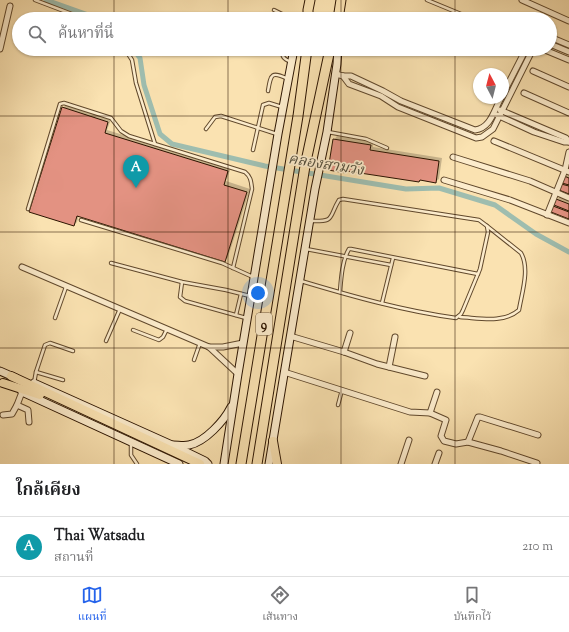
<!DOCTYPE html>
<html lang="th">
<meta charset="utf-8">
<style>
body{margin:0;font-family:"Sorts Mill Goudy","Noto Serif Thai",serif;background:#f2f2f2;color:#202124}
.compass{position:absolute;left:473px;top:68px;width:36px;height:36px;border-radius:50%;background:#fff;box-shadow:0 1px 3px #0004;rotate:353deg}
.you{position:absolute;left:258px;top:293px;width:14px;height:14px;margin:-10px;border:3px solid #fff;border-radius:50%;background:#1a73e8;box-shadow:0 0 0 6px #1a73e833}
.badge{display:grid;place-items:center;width:26px;height:26px;border-radius:50%;background:#2563eb;color:#fff;font-size:13px;font-weight:700}
.pin{position:absolute;translate:-50% -33px;filter:drop-shadow(0 1px 2px #0008)}
.pin::after{content:'';position:absolute;top:21px;width:14px;height:12px;background:inherit;clip-path:polygon(0 0,100% 0,50% 100%)}
.list{margin:0;padding:0;list-style:none}
h2{display:flex;justify-content:space-between;align-items:center;height:52px;margin:0;padding:0 16px;font-size:17px}
h2 small{font-size:13px;font-weight:400;color:#757577}
.list li{display:grid;grid-template-columns:26px 1fr auto;gap:12px;align-items:center;box-sizing:border-box;height:60px;padding:0 16px;border-top:1px solid #e0e0e0}
.list b{display:block;font-size:15px;white-space:nowrap}
.list p{margin:0;font-size:13px;white-space:nowrap;color:#757577}
.list em{font-size:13px;font-style:normal;color:#757577}
.icon{flex:none;width:22px;height:22px;fill:none;stroke:currentColor;stroke-width:2;stroke-linecap:round;stroke-linejoin:round}
.map{position:relative;flex:none;width:569px;height:464px;overflow:hidden}
.search{position:absolute;background:#fff;box-shadow:0 1px 3px #0004;left:12px;right:12px;top:12px;height:44px;display:flex;align-items:center;gap:10px;box-sizing:border-box;padding:0 14px;border-radius:22px;color:#757577;font-size:15px}
.sheet{height:112px;background:#fff}
nav{display:flex;justify-content:space-around;align-items:center;box-sizing:border-box;height:56px;border-top:1px solid #e0e0e0;background:#fff;font-size:11px;color:#757577}
nav a{display:grid;justify-items:center;gap:2px}
nav .on{color:#2563eb}
.map>svg:first-child{display:block}
.shadow{fill:#0003}
.lines{fill:none;stroke-linecap:round;stroke-linejoin:round}
.canal{stroke:#9ebdaf;stroke-width:5}
.building{fill:#e39282;stroke:#2c1400}
.lane-casing{stroke:#60482c;stroke-width:4.5}
.street-casing{stroke:#60482c;stroke-width:7}
.secondary-casing{stroke:#2c1400;stroke-width:9}
.primary-casing{stroke:#2c1400;stroke-width:10}
.highway-casing{stroke:#2c1400;stroke-width:11}
.lane{stroke:#fceccc;stroke-width:2.5}
.street{stroke:#fceccc;stroke-width:5}
.secondary{stroke:#fceccc;stroke-width:7}
.primary{stroke:#fae2b1;stroke-width:8}
.highway{stroke:#fae2b1;stroke-width:9}
.grid{fill:none;stroke:#2c1400;stroke-width:1;stroke-opacity:0.55}
.labels{text-anchor:middle;stroke-width:3.5;stroke-linejoin:round;paint-order:stroke}
.shield{fill:#fceccc;stroke:#6a553d;stroke-width:1}
.shield-label{font-size:13px;font-weight:bold;fill:#2c1400}
.water-label{font-size:15px;font-style:italic;fill:#544f3d;stroke:#fceccc}
</style>
<div class="map">
<svg width="569" height="464" viewBox="0 0 569 464">
<rect width="100%" height="100%" fill="#fae2b1"/>
<filter id="stains"><feTurbulence type="fractalNoise" baseFrequency=".005" numOctaves="4"/><feColorMatrix values="0 0 0 0 .2 0 0 0 0 .09 0 0 0 0 .02 0 0 0 .5 -.17"/></filter>
<radialGradient id="worn" r=".72"><stop offset=".6" stop-color="#630" stop-opacity="0"/><stop offset="1" stop-color="#630" stop-opacity=".3"/></radialGradient>
<g class="shadow">
<path d="M 66,105 L 111,119 L 107,130 L 231,168 L 226,181 L 250,189 L 228,257 L 225,261 L 79,215 L 77,222 L 74,225 L 63,108 Z"/>
<path d="M 337,136 L 373,142 L 373,147 L 442,158 L 439,179 L 435,182 L 421,180 L 419,181 L 334,140 Z"/>
<path d="M 568,175 L 569,175 L 569,193 L 560,189 L 565,177 Z"/>
<path d="M 559,197 L 569,201 L 569,218 L 554,207 Z"/>
</g>
<g class="lines">
<g class="canal">
<path d="M 46,0 L 94,17 L 98,19"/>
<path d="M 133,49 L 140,58 L 144,85 L 160,134 L 172,144 L 265,166 L 406,189 L 439,188 L 495,205 L 536,234 L 569,252"/>
</g>
</g>
<g class="building">
<path d="M 62,107 L 108,122 L 105,133 L 228,171 L 224,185 L 247,192 L 225,262 L 77,216 L 74,226 L 29,212 Z"/>
<path d="M 333,139 L 371,145 L 370,150 L 439,161 L 436,183 L 420,180 L 419,182 L 347,171 L 346,173 L 328,170 Z"/>
<path d="M 564,176 L 569,178 L 569,185 L 562,183 Z"/>
<path d="M 561,184 L 569,186 L 569,194 L 559,190 Z"/>
<path d="M 556,199 L 569,204 L 569,211 L 554,205 Z"/>
<path d="M 553,206 L 569,212 L 569,219 L 551,212 Z"/>
</g>
<g class="lines">
<defs>
<g id="lane">
<path d="M 35,0 L 85,19"/>
<path d="M 427,0 L 473,19"/>
<path d="M 274,10 L 286,16 L 288,19"/>
<path d="M 125,49 L 132,60 L 136,83 L 155,144"/>
<path d="M 283,49 C 281,57 284,59 291,62"/>
<path d="M 376,49 L 377,49"/>
<path d="M 268,91 C 271,74 271,71 288,79"/>
<path d="M 206,129 L 215,117 L 221,116 L 277,134"/>
<path d="M 328,132 L 366,139 L 387,148"/>
<path d="M 253,150 L 263,105 L 269,103 L 282,107"/>
<path d="M 28,209 L 60,104 L 64,103 L 111,118 L 121,131 L 129,136 L 245,172 C 251,177 251,181 252,189 L 233,268"/>
<path d="M 81,220 L 222,263 L 253,277"/>
<path d="M 306,249 L 391,265"/>
<path d="M 111,263 L 182,282 L 226,290 L 250,296"/>
<path d="M 301,281 C 351,296 404,311 456,318 L 461,314 L 463,310 L 480,269 L 488,232 L 487,226 L 479,220 L 343,199 L 339,200 C 328,218 336,222 310,221"/>
<path d="M 182,282 L 180,297 L 185,301 L 246,318"/>
<path d="M 340,292 C 341,279 342,261 349,249 L 351,249 L 478,274"/>
<path d="M 382,303 L 393,258"/>
<path d="M 236,315 L 241,294"/>
<path d="M 460,317 C 479,318 503,324 519,310 C 522,292 530,269 521,253 L 487,226"/>
<path d="M 55,318 L 66,287"/>
<path d="M 133,330 L 159,340 L 163,337 L 167,329"/>
<path d="M 106,341 L 120,309"/>
<path d="M 194,360 L 200,343"/>
<path d="M 36,372 L 63,380"/>
<path d="M 34,383 L 36,372 L 45,345 L 50,343 L 73,351"/>
<path d="M 338,405 L 342,390"/>
<path d="M 131,443 L 131,455 L 137,464"/>
</g>
<g id="street">
<path d="M 522,0 L 569,21"/>
<path d="M 550,37 L 569,45"/>
<path d="M 550,44 L 569,52"/>
<path d="M 0,49 L 10,6"/>
<path d="M 545,50 L 569,60"/>
<path d="M 533,71 L 569,87"/>
<path d="M 336,74 L 343,76 L 351,76 L 383,91 L 401,101 L 475,130 C 491,128 494,110 501,98"/>
<path d="M 343,76 L 349,84 L 381,96 L 398,107 L 476,138 L 482,137 L 493,129 L 533,49"/>
<path d="M 524,93 L 569,113"/>
<path d="M 503,94 L 526,49"/>
<path d="M 500,110 L 566,138 L 569,142"/>
<path d="M 497,115 L 534,132 L 564,142 L 568,142"/>
<path d="M 494,141 L 569,172"/>
<path d="M 453,157 L 530,181 L 569,198"/>
<path d="M 444,180 L 510,200 L 569,223"/>
<path d="M 547,215 L 565,170 L 569,152"/>
<path d="M 22,267 L 209,347 L 238,374"/>
<path d="M 290,336 L 344,352 L 377,364 L 425,376"/>
<path d="M 209,347 L 223,347 L 243,343"/>
<path d="M 344,352 L 350,333"/>
<path d="M 389,367 L 395,337"/>
<path d="M 284,372 L 410,412 L 430,413 L 446,420 L 441,436 L 444,441 L 456,444 L 468,442 L 501,451 L 537,463"/>
<path d="M 22,392 L 17,405 L 28,410 L 29,422"/>
<path d="M 430,413 L 437,392"/>
<path d="M 3,415 L 12,414 L 17,405"/>
<path d="M 468,442 L 478,417 L 480,417 L 538,435"/>
<path d="M 401,464 L 409,440"/>
<path d="M 435,464 L 439,453"/>
</g>
<g id="secondary">
<path d="M 0,371 L 16,378"/>
<path d="M 34,383 L 172,445 L 205,461 L 208,464"/>
<path d="M 22,392 L 179,464"/>
<path d="M 173,445 C 178,445 184,446 189,445 C 205,442 224,421 231,407"/>
<path d="M 224,464 L 238,374 L 278,134 L 294,49"/>
<path d="M 269,464 L 315,189 L 327,132 L 337,64 L 338,49"/>
</g>
<g id="primary">
<path d="M 11,376 L 200,464"/>
<path d="M 3,383 L 40,395"/>
<path d="M 273,441 L 277,464"/>
</g>
<g id="highway">
<path d="M 308,19 L 308,10 L 310,0"/>
<path d="M 338,19 L 341,0"/>
<path d="M 241,464 L 298,116 L 307,49"/>
<path d="M 257,464 L 305,166 L 330,49"/>
</g>
</defs>
<use href="#lane" class="lane-casing"/>
<use href="#street" class="street-casing"/>
<use href="#secondary" class="secondary-casing"/>
<use href="#primary" class="primary-casing"/>
<use href="#highway" class="highway-casing"/>
<use href="#lane" class="lane"/>
<use href="#street" class="street"/>
<use href="#secondary" class="secondary"/>
<use href="#primary" class="primary"/>
<use href="#highway" class="highway"/>
</g>
<path class="grid" d="M 114,0 L 114,19M 228,0 L 228,19M 341,0 L 341,19M 455,0 L 455,19M 114,49 L 114,464M 228,49 L 228,464M 341,49 L 341,464M 455,49 L 455,464M 0,116 L 569,116M 0,232 L 569,232M 0,348 L 569,348"/>
<g class="labels">
<rect class="shield" x="256" y="313" width="16" height="22" rx="3"/>
<g class="shield-label">
<text x="264" y="329">9</text>
</g>
<g class="water-label">
<text transform="translate(326 164) rotate(9)" y="5">คลองสามวัง</text>
</g>
</g>
<rect width="100%" height="100%" filter="url(#stains)"/>
<rect width="100%" height="100%" fill="url(#worn)"/>
</svg>
<svg class="compass" viewBox="-18 -18 36 36"><path d="M0-13l5 13h-10z" fill="#e53935"/><path d="M0 13l5-13h-10z" fill="#757577"/></svg>
<div class="you"></div>
<div class="pin badge" style="left:136px;top:188px;background:#0f9aa8">A</div>
<div class="search"><svg class="icon" aria-label="search" viewBox="0 0 24 24"><circle cx="10" cy="10" r="6"/><path d="M15 15l6 6"/></svg>ค้นหาที่นี่</div>
</div>
<section class="sheet">
<h2>ใกล้เคียง<small></small></h2>
<ul class="list">
<li><span class="badge" style="background:#0f9aa8">A</span><div><b>Thai Watsadu</b><p>สถานที่</p></div><em>210 m</em></li>
</ul>
</section>
<nav>
<a class="on"><svg class="icon" aria-label="map" viewBox="0 0 24 24"><path d="M3 6l6-2 6 2 6-2v14l-6 2-6-2-6 2zM9 4v14M15 6v14"/></svg>แผนที่</a>
<a><svg class="icon" aria-label="directions" viewBox="0 0 24 24"><path d="M12 3l9 9-9 9-9-9zM9 14v-3h6M13 9l2 2-2 2"/></svg>เส้นทาง</a>
<a><svg class="icon" aria-label="saved" viewBox="0 0 24 24"><path d="M7 4h10v16l-5-4-5 4z"/></svg>บันทึกไว้</a>
</nav>
